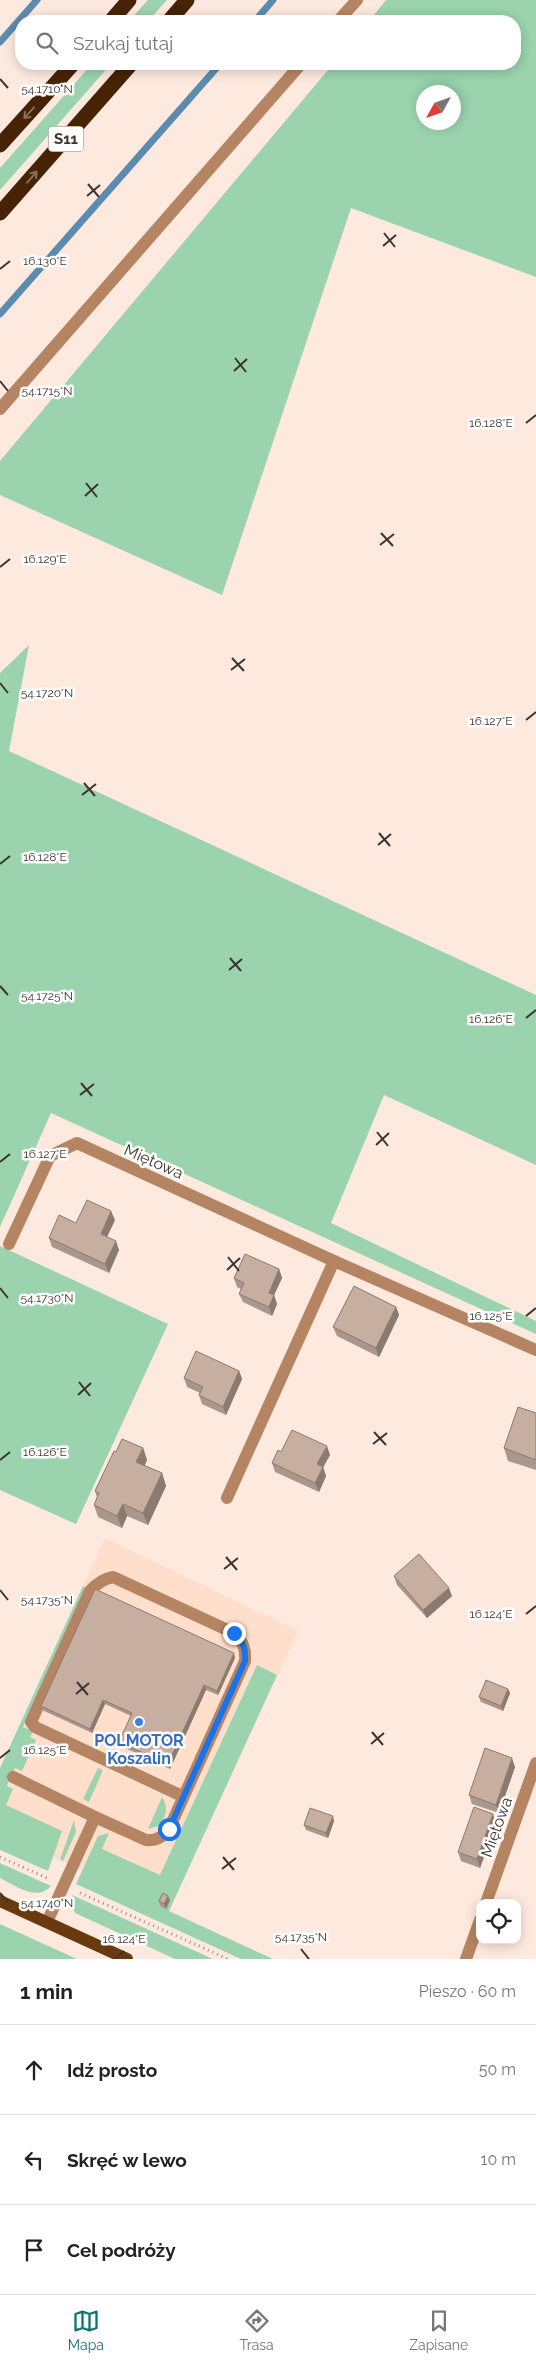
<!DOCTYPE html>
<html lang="pl">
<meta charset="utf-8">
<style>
body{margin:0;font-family:Raleway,sans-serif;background:#f2f2f2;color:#222}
.controls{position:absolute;right:15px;bottom:15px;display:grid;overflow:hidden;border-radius:10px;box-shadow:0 2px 12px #0003}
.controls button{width:45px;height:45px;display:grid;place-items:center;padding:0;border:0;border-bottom:1px solid #e0e0e0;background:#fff;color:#222;font:25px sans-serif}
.compass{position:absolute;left:416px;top:85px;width:45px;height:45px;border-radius:50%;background:#fff;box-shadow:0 2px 12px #0003;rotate:230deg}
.stop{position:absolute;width:15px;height:15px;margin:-11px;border:4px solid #1a73e8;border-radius:50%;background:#fff}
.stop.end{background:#1a73e8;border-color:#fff;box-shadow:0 1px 5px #0008}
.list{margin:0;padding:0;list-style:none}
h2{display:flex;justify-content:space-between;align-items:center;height:65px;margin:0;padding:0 20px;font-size:21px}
h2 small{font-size:16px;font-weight:400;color:#767676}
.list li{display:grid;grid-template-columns:32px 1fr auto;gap:15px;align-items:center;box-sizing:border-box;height:90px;padding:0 20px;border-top:1px solid #e0e0e0}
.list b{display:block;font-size:19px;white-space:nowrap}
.list em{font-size:16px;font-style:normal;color:#767676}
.icon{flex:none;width:28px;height:28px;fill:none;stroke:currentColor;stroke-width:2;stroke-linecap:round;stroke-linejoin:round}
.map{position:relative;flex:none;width:536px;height:1959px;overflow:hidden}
.search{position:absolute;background:#fff;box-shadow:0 2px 12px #0003;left:15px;right:15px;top:15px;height:55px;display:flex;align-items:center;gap:12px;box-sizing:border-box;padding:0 18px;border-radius:20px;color:#767676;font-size:19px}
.sheet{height:335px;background:#fff}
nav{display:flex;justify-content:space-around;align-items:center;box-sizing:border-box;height:70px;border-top:1px solid #e0e0e0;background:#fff;font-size:14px;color:#767676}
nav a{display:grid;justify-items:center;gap:2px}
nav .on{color:#0f766e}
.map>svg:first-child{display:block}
.built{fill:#ffdecc}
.green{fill:#9ad3ad;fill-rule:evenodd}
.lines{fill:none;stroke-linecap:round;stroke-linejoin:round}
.stream{stroke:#5b8cb0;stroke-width:7}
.path{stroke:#9b8c84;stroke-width:3;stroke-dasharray:1 4;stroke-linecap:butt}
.minor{stroke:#b58563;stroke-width:12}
.major{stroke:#693910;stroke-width:12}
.highway{stroke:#462305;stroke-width:15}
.wall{fill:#aa968a}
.shaded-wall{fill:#8b7a70}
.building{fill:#c6afa0;stroke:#8b7a70}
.oneway{stroke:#87705c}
.route{stroke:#1a73e8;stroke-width:6}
.ticks{fill:none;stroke:#3e342f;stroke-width:2}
.shop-dot{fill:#3f7fe0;stroke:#fff;stroke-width:2}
.labels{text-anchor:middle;stroke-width:5;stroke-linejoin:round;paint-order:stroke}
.shield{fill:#fff;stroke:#78716d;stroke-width:1}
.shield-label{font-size:15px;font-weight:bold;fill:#3e342f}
.street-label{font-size:16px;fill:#3e342f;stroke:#fff}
.shop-label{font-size:16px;font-weight:bold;fill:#366cbe;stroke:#fff}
.ticks-label{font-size:12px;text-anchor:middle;fill:#3e342f;stroke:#fff;stroke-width:5;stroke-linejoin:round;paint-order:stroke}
</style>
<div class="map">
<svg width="536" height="1959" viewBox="0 0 536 1959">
<rect width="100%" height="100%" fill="#fee9de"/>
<path class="built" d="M 105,1538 L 298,1631 L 169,1911 L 0,1832 L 0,1768 Z"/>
<g class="green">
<path d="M 148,0 L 167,0 L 148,21 L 129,21 Z"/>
<path d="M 386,0 L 536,0 L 536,277 L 351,208 L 222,595 L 0,495 L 0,461 L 333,64 L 515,64 L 515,21 L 369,21 ZM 424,92 L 454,92 L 454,122 L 424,122 Z"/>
<path d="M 92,64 L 111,64 L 0,190 L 0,168 Z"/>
<path d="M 29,645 L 9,751 L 536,995 L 536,1165 L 384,1095 L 331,1223 L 536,1321 L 536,1334 L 51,1113 L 0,1227 L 0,673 Z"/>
<path d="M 0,1246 L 168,1324 L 76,1524 L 0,1490 Z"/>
<path d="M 83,1586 L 87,1588 L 23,1727 L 33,1731 L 30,1737 L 36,1740 L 22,1771 L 15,1768 L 7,1786 L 13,1789 L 6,1805 L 62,1831 L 48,1871 L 0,1850 L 0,1768 Z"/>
<path d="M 257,1665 L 277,1675 L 169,1911 L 273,1959 L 241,1959 L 76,1884 L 98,1836 L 109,1833 L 102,1849 L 160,1875 Z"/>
<path d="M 98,1768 L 103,1770 L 89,1802 L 83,1799 Z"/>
<path d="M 162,1797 C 169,1807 166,1817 159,1826 L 148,1829 Z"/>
<path d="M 74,1820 L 76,1832 L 63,1861 L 60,1860 Z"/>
<path d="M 0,1863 L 51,1886 C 37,1902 16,1886 0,1878 Z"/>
<path d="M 72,1895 L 213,1959 L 175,1959 L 75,1913 L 71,1904 Z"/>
<path d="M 0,1924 L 77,1959 L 0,1959 Z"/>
</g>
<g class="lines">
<g class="stream">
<path d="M 255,21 L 273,0"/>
<path d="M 0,42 L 37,0"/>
<path d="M 0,314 L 220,64"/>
</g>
<g class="path">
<path d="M 0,1857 L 49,1879"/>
<path d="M 80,1893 L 228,1959"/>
</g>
<g class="minor">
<path d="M 338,21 L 357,0"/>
<path d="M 0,409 L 301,64"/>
<path d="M 9,1244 L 50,1156 L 77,1143 L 334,1261"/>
<path d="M 227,1498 L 334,1261 L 536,1350"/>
<path d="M 13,1777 L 95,1817"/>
<path d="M 486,1903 L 536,1763"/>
<path d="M 47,1922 L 95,1817 L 146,1840 C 157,1841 162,1837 169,1829 L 245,1661 C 246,1648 243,1642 234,1633 L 113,1577 C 103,1579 97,1583 90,1591 L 31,1722 L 35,1727 L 182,1796"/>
<path d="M 466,1959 L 480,1920"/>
</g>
<path class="major" d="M 0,1901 L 127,1959"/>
<g class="highway">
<path d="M 111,21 L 129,0"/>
<path d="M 169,21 L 187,0"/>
<path d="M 0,145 L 73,64"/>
<path d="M 0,213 L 131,64"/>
</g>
</g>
<g class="wall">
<path d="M 115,1220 L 107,1237 L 119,1250 L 109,1273 L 52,1247 L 49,1238 L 76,1223 Z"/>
<path d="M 279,1269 L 282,1278 L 274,1295 L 277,1304 L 272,1316 L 243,1302 L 239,1294 L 241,1289 L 237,1287 L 234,1278 Z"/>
<path d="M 396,1307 L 399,1315 L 379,1357 L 337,1336 L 333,1327 Z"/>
<path d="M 239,1371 L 242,1379 L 226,1415 L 202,1404 L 199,1395 L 200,1393 L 187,1387 L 184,1378 Z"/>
<path d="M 536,1413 L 536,1470 L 508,1461 L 504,1448 Z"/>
<path d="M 143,1448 L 147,1460 L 144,1465 L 162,1473 L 166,1486 L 148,1525 L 127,1516 L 122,1528 L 98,1517 L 94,1505 L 97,1497 L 95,1491 L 116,1452 Z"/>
<path d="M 281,1452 L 330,1455 L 323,1467 L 326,1476 L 319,1492 L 275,1472 L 272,1463 Z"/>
<path d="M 394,1576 L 452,1596 L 427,1618 L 397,1585 Z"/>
<path d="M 235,1658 L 218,1695 L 206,1690 L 170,1769 L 121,1746 L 119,1742 L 131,1716 L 105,1704 L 92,1733 L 42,1710 L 41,1706 Z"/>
<path d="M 508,1689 L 510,1693 L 503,1711 L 481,1702 L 479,1697 Z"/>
<path d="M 515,1767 L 499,1813 L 472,1804 L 469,1795 Z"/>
<path d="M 334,1821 L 328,1838 L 306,1830 L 304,1825 Z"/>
<path d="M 496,1823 L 480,1868 L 461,1861 L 458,1852 Z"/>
<path d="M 170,1900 L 166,1909 L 160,1906 L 159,1901 Z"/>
</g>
<g class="shaded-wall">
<path d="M 111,1211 L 115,1220 L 104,1243 L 101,1234 Z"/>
<path d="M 116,1241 L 119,1250 L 109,1273 L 105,1264 Z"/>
<path d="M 279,1269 L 282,1278 L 274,1295 L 277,1304 L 272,1316 L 269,1307 L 269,1293 Z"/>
<path d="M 396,1307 L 399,1315 L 379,1357 L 376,1348 Z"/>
<path d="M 239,1371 L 242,1379 L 226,1415 L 223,1407 Z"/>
<path d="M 327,1446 L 330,1455 L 320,1473 L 317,1464 Z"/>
<path d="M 143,1448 L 147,1460 L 141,1474 L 136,1462 Z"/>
<path d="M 323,1467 L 326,1476 L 319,1492 L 315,1483 Z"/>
<path d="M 162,1473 L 166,1486 L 148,1525 L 143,1513 Z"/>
<path d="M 123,1504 L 127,1516 L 122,1528 L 117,1516 Z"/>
<path d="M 449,1588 L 452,1596 L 427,1618 L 423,1610 Z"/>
<path d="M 234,1653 L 235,1658 L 218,1695 L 217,1691 Z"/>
<path d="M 204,1685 L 206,1690 L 170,1769 L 168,1764 Z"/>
<path d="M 508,1689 L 510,1693 L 503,1711 L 501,1706 Z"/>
<path d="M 103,1700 L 105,1704 L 92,1733 L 90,1729 Z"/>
<path d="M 512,1758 L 515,1767 L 499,1813 L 496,1805 Z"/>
<path d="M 493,1814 L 496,1823 L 480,1868 L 477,1859 Z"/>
<path d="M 333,1816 L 334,1821 L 328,1838 L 326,1833 Z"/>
<path d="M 168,1896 L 170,1900 L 166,1909 L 164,1904 Z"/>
</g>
<g class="building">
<path d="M 87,1200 L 111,1211 L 101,1234 L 116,1241 L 105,1264 L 49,1238 L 59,1215 L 76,1223 Z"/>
<path d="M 245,1254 L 279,1269 L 269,1293 L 274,1295 L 269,1307 L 239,1294 L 244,1283 L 234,1278 Z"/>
<path d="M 354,1286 L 396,1307 L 376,1348 L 333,1327 Z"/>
<path d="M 196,1351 L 239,1371 L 223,1407 L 199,1395 L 203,1387 L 184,1378 Z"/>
<path d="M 518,1407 L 536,1413 L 536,1460 L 504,1448 Z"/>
<path d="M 292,1430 L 327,1446 L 317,1464 L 323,1467 L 315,1483 L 272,1463 L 278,1450 L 281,1452 Z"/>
<path d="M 122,1439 L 143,1448 L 136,1462 L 162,1473 L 143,1513 L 123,1504 L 117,1516 L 94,1505 L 99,1493 L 95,1491 L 114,1451 L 116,1452 Z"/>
<path d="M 419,1554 L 449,1588 L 423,1610 L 394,1576 Z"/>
<path d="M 95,1589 L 234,1653 L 217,1691 L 204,1685 L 168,1764 L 119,1742 L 132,1713 L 103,1700 L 90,1729 L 41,1706 Z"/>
<path d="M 486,1680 L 508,1689 L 501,1706 L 479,1697 Z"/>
<path d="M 485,1748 L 512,1758 L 496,1805 L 469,1795 Z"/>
<path d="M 474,1807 L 493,1814 L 477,1859 L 458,1852 Z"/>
<path d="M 310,1808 L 333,1816 L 326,1833 L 304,1825 Z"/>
<path d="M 163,1893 L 168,1896 L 164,1904 L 159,1901 Z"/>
</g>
<defs><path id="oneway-shaft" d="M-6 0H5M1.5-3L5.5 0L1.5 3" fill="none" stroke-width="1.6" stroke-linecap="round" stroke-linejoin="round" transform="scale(1.25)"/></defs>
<g class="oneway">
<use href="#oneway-shaft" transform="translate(29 113) rotate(132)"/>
<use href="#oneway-shaft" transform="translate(32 177) rotate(-49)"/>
</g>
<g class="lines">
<path class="route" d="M 169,1829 L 245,1661 C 246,1648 243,1642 234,1633"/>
</g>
<path class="ticks" d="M 0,79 L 8,88M 88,184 L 99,197M 87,196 L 100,185M 384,233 L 395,247M 383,246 L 396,235M 0,269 L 10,261M 235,358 L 246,372M 234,371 L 247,359M 0,381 L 8,391M 526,423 L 536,415M 86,483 L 97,497M 85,496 L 98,484M 381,533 L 393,546M 380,545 L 394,534M 0,567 L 10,559M 232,658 L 244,671M 231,670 L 245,659M 0,683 L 8,693M 526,720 L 536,712M 84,783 L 95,796M 82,795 L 96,784M 379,833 L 390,846M 378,845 L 391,834M 0,864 L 10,856M 230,958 L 241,971M 229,970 L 242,959M 0,986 L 8,995M 526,1018 L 536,1010M 81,1083 L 92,1096M 80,1095 L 94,1084M 377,1132 L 388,1146M 376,1145 L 389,1133M 0,1162 L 10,1154M 228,1257 L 239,1271M 227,1270 L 240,1258M 0,1288 L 8,1298M 526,1316 L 536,1308M 79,1382 L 90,1396M 78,1395 L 91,1383M 374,1432 L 386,1445M 373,1444 L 387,1433M 0,1460 L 10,1452M 226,1557 L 237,1570M 224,1569 L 238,1558M 0,1590 L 8,1600M 526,1614 L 536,1606M 77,1682 L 88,1695M 76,1694 L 89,1683M 372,1732 L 383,1745M 371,1744 L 384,1733M 0,1758 L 10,1750M 223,1857 L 234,1870M 222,1869 L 236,1858M 0,1893 L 8,1902M 301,1949 L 309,1959M 115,1959 L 124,1951"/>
<circle class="shop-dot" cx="139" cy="1722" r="5"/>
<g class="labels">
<rect class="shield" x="48.5" y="126.5" width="35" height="25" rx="4"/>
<g class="shield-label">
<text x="66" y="144">S11</text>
</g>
<g class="street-label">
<text transform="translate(154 1161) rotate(24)" y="6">Miętowa</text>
<text transform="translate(496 1827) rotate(-70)" y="6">Miętowa</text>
</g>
<g class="shop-label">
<text x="139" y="1746">POLMOTOR<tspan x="139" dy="18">Koszalin</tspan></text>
</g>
</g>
<g class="ticks-label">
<text x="47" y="93">54.1710°N</text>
<text x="45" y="265">16.130°E</text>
<text x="47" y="395">54.1715°N</text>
<text x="491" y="427">16.128°E</text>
<text x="45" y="563">16.129°E</text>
<text x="47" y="697">54.1720°N</text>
<text x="491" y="725">16.127°E</text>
<text x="45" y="861">16.128°E</text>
<text x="47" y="1000">54.1725°N</text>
<text x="491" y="1023">16.126°E</text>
<text x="45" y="1158">16.127°E</text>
<text x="47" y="1302">54.1730°N</text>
<text x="491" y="1320">16.125°E</text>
<text x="45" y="1456">16.126°E</text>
<text x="47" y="1604">54.1735°N</text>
<text x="491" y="1618">16.124°E</text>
<text x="45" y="1754">16.125°E</text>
<text x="47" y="1907">54.1740°N</text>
<text x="301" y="1941">54.1735°N</text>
<text x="124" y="1943">16.124°E</text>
</g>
</svg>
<div class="controls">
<button><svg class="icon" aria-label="locate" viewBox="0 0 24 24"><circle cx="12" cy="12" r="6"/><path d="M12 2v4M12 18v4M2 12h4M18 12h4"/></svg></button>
</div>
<svg class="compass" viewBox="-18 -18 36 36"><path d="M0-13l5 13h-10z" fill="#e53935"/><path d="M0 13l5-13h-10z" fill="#767676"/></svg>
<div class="stop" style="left:169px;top:1829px"></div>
<div class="stop end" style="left:234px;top:1633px"></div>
<div class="search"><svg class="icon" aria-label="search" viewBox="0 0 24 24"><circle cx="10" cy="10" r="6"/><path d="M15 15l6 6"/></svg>Szukaj tutaj</div>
</div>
<section class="sheet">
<h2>1 min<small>Pieszo · 60 m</small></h2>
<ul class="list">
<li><svg class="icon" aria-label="ahead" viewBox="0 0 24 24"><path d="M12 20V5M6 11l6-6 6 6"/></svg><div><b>Idź prosto</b></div><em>50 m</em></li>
<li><svg class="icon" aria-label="left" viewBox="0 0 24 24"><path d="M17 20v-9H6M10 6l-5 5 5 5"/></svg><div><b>Skręć w lewo</b></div><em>10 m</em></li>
<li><svg class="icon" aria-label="arrive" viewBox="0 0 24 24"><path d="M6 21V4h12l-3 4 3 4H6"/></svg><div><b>Cel podróży</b></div></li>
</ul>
</section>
<nav>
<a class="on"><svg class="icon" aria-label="map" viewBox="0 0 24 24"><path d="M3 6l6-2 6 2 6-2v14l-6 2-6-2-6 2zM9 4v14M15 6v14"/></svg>Mapa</a>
<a><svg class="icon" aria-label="directions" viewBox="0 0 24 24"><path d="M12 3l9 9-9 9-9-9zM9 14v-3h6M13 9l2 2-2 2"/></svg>Trasa</a>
<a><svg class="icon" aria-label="saved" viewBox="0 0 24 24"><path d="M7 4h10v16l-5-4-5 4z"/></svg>Zapisane</a>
</nav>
